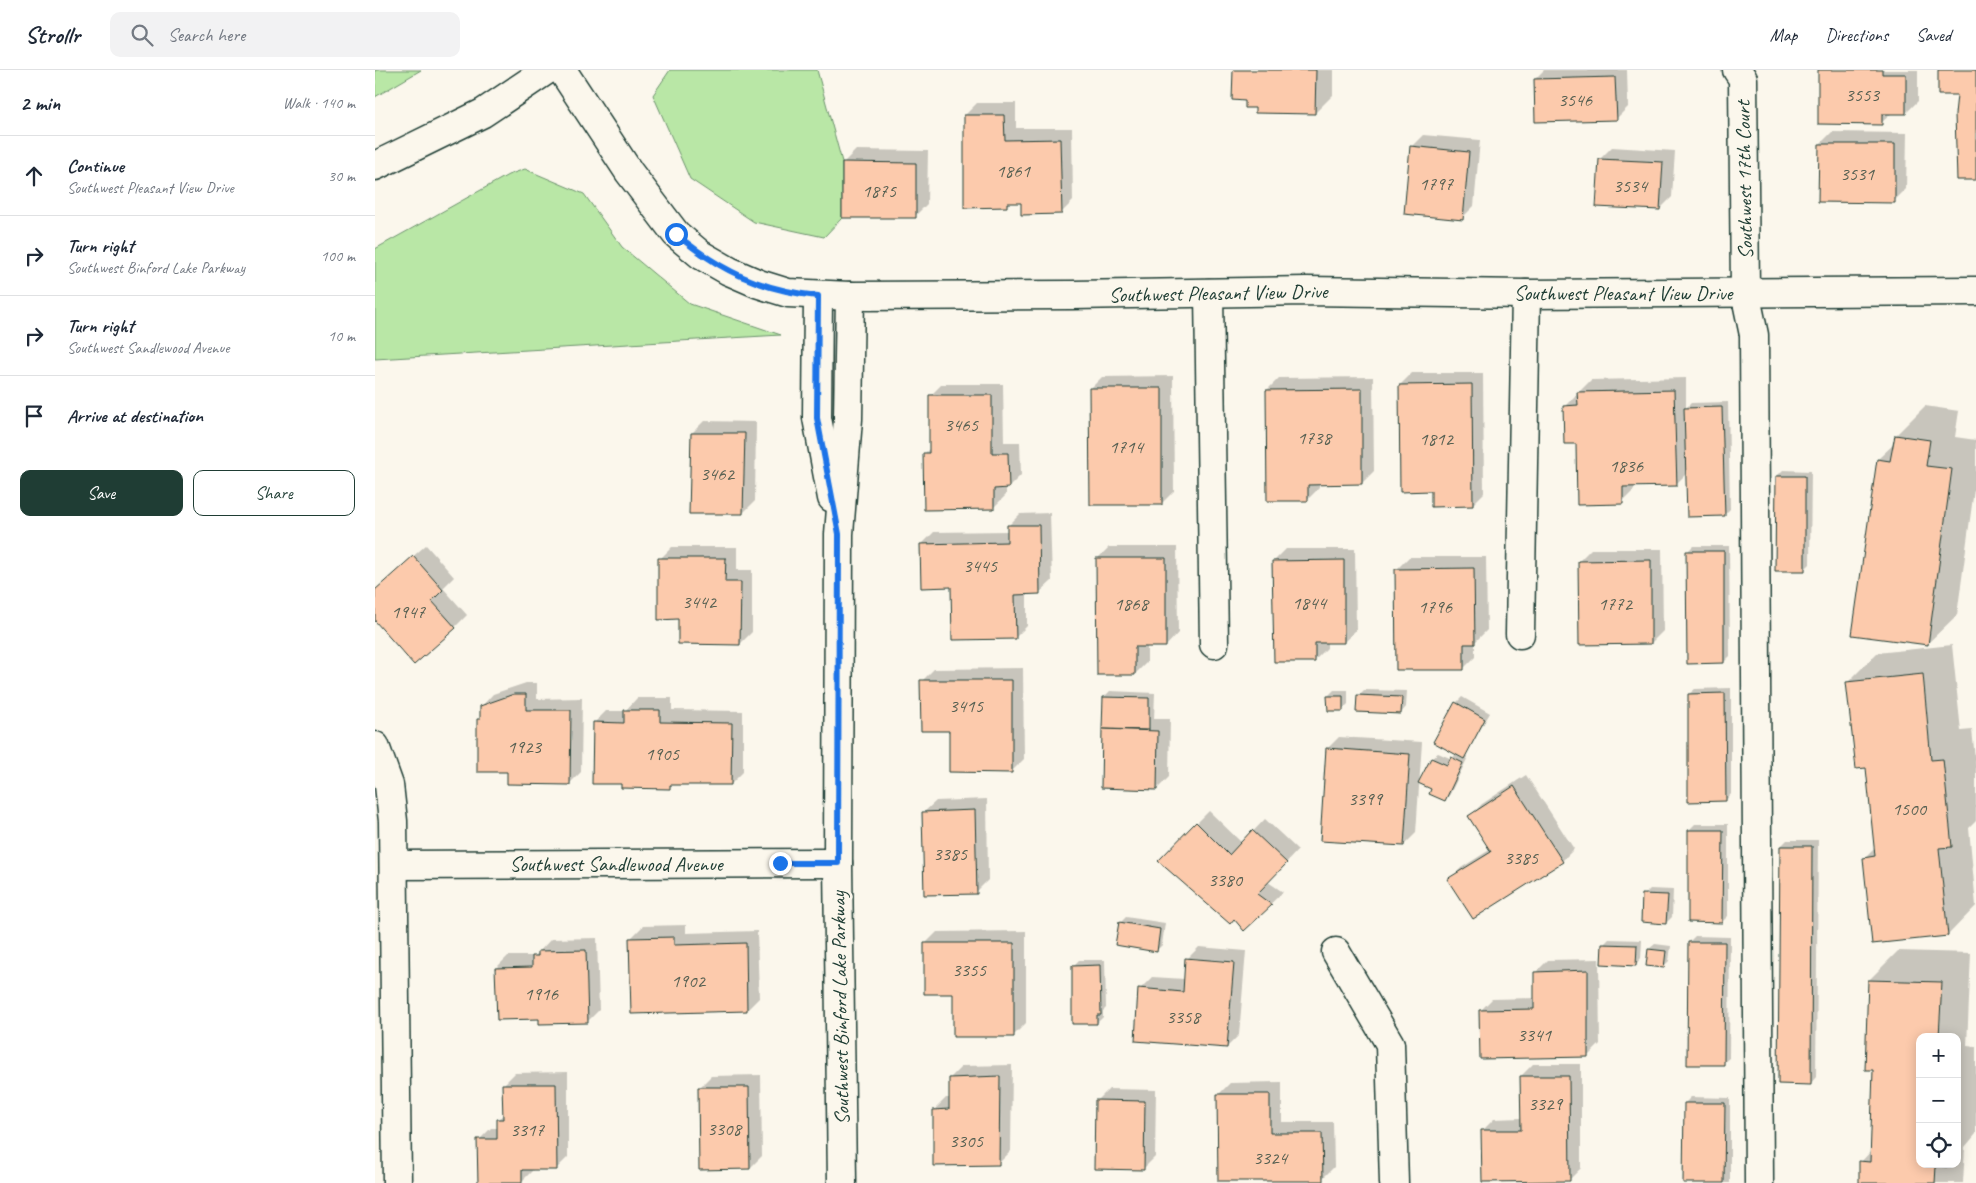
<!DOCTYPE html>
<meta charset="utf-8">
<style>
body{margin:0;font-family:Caveat,sans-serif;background:#f2f2f3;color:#1f2937}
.controls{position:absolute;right:15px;bottom:15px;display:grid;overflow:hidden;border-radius:10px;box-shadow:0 2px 12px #0003}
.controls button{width:45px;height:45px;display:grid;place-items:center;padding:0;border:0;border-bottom:1px solid #e0e1e3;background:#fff;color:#1f2937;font:25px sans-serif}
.stop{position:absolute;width:15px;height:15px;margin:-11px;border:4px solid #1a73e8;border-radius:50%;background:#fff}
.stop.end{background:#1a73e8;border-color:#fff;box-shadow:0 1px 5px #0008}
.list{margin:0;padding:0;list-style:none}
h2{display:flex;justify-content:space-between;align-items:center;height:65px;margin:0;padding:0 20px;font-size:21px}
h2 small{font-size:16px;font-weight:400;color:#747a83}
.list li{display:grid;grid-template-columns:32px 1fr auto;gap:15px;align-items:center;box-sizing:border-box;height:80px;padding:0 20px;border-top:1px solid #e0e1e3}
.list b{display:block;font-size:19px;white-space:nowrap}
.list p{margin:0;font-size:16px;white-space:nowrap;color:#747a83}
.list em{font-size:16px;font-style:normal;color:#747a83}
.actions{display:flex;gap:10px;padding:15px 20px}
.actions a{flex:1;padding:11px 0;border:1px solid #1f3d34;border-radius:10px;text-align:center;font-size:18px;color:#1f3d34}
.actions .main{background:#1f3d34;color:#fff}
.icon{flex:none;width:28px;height:28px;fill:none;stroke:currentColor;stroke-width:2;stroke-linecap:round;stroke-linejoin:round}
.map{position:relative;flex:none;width:1601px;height:1113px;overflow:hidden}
header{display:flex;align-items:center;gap:30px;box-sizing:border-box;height:70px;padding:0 25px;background:#fff;border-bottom:1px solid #e0e1e3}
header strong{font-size:24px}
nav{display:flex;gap:28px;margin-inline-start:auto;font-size:18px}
.search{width:350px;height:45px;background:#f2f2f3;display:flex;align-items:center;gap:12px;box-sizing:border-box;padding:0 18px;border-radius:10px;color:#747a83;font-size:19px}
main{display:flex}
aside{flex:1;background:#fff}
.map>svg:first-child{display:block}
.green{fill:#b9e7a6;stroke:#6c926d}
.shadow{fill:#0003;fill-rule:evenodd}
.building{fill:#fccaac;stroke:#1f3d34}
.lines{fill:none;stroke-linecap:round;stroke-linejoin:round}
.minor-casing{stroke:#1f3d34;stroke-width:31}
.major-casing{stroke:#1f3d34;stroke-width:31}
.minor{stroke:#fbf7ec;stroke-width:28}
.major{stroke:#fbf7ec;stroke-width:28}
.route{stroke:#1a73e8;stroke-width:6}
.labels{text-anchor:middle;stroke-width:5;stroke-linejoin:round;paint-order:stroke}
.number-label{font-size:19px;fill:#566052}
.street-label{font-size:21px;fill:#1f3d34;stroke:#fbf7ec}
</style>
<header>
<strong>Strollr</strong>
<div class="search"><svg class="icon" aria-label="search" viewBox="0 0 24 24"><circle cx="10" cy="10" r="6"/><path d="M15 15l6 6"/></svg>Search here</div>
<nav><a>Map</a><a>Directions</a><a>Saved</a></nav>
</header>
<main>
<aside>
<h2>2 min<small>Walk · 140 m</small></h2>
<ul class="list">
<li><svg class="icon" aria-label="ahead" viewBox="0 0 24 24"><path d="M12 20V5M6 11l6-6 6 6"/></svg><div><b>Continue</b><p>Southwest Pleasant View Drive</p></div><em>30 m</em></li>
<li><svg class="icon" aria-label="right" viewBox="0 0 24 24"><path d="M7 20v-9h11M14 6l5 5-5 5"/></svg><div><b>Turn right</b><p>Southwest Binford Lake Parkway</p></div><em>100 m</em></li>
<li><svg class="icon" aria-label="right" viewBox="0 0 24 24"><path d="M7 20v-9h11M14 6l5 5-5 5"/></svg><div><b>Turn right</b><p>Southwest Sandlewood Avenue</p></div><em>10 m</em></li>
<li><svg class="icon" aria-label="arrive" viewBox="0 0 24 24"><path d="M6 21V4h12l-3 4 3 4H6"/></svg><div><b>Arrive at destination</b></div></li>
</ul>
<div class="actions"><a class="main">Save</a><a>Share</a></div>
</aside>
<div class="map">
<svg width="1601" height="1113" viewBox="0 0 1601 1113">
<rect width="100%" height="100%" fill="#fbf7ec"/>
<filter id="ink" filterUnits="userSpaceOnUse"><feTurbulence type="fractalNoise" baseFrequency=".02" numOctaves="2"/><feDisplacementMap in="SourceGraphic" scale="10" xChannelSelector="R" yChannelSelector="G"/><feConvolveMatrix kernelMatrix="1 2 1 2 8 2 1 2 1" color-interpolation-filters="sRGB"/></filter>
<g filter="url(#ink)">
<g class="green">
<path d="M 0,0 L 46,0 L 0,27 Z"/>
<path d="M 295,0 L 442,0 L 467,92 L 467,148 L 449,167 L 379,152 L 315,109 L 278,25 Z"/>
<path d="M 150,99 L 209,124 L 247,177 L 315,234 L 406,265 L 0,289 L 0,179 L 133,105 Z"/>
</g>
<g class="shadow">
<path d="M 859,0 L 958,0 L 958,25 L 940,43 L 881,36 L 871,30 Z"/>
<path d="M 1169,0 L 1252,0 L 1253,37 L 1241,49 L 1160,9 Z"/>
<path d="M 1444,0 L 1543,0 L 1543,31 L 1531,43 L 1517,43 L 1506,53 Z"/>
<path d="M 602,33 L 641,33 L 641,58 L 697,58 L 698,131 L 686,143 L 648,131 L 636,131 L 631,136 L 590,45 Z"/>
<path d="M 1457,62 L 1532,63 L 1531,119 L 1519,131 L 1445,74 Z"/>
<path d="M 1048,65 L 1105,70 L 1099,136 L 1087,148 L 1036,77 Z"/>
<path d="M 1237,77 L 1300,81 L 1297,127 L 1285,139 L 1225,89 Z"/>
<path d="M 481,80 L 553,81 L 552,134 L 540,146 L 469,92 Z"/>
<path d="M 1037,303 L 1108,303 L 1109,423 L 1097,435 L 1025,315 Z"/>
<path d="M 798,306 L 799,421 L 787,433 L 715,319 L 727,307 Z"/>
<path d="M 998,307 L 999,401 L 987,413 L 944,413 L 944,418 L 932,430 L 892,320 L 904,308 Z"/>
<path d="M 1311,308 L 1311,338 L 1316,333 L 1353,332 L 1355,439 L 1349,445 L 1312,403 L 1301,414 L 1259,415 L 1259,420 L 1247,432 L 1202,373 L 1190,336 L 1216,310 Z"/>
<path d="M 567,314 L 628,314 L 629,372 L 645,372 L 646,405 L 634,417 L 631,417 L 631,425 L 619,437 L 549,384 L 555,378 L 555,326 Z"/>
<path d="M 1550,336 L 1584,341 L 1580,367 L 1601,370 L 1601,405 L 1582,545 L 1552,574 L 1503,389 L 1520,373 L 1521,365 Z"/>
<path d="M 329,351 L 381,352 L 380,431 L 368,443 L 317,363 Z"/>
<path d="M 1408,400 L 1436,401 L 1435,494 L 1429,500 L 1402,406 Z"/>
<path d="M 675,443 L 677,511 L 664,523 L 652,523 L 652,556 L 640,568 L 577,516 L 547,474 L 559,462 L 633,461 L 633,456 L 645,444 Z"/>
<path d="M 51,475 L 79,507 L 68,518 L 92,545 L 80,557 L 0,549 L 0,520 Z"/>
<path d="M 1318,476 L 1354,476 L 1355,586 L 1349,592 L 1312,482 Z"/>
<path d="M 297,477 L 362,477 L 362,500 L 377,500 L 377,562 L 365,574 L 305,548 L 285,489 Z"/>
<path d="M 734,477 L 802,477 L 803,563 L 791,576 L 772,576 L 772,592 L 760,604 L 722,489 Z"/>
<path d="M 911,479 L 980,479 L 981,560 L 969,572 L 952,572 L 952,578 L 940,590 L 899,491 Z"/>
<path d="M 1216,479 L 1287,479 L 1288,561 L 1276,573 L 1204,491 Z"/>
<path d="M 1034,487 L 1111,487 L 1112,560 L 1100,572 L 1100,587 L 1088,599 L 1022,499 Z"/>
<path d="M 1577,575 L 1586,661 L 1597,660 L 1601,697 L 1601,751 L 1594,758 L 1601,836 L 1573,865 L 1490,788 L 1501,777 L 1493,697 L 1473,612 L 1502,583 Z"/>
<path d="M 648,598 L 649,689 L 637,701 L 576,659 L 547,611 L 559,599 Z"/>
<path d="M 151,613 L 162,613 L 162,629 L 207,628 L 206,702 L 194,714 L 133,701 L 104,650 L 106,647 L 106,637 L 118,624 Z"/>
<path d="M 1356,618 L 1356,724 L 1351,730 L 1314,624 L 1320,619 Z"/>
<path d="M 959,620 L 973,620 L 973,634 L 968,639 L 953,626 Z"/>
<path d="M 989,620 L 1032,621 L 1031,637 L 1026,643 L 983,626 Z"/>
<path d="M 735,621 L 780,623 L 779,649 L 795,649 L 794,707 L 782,719 L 729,659 L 729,627 Z"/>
<path d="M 1087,627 L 1115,643 L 1090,685 L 1093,687 L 1075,724 L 1070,730 L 1058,719 L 1057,688 L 1063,683 L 1077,689 L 1081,684 L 1081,633 Z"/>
<path d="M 262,628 L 297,628 L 297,640 L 368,641 L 368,702 L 356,714 L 298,714 L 294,718 L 219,653 L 231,641 L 250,641 Z"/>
<path d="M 964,667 L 1047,672 L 1041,763 L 1029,775 L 952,679 Z"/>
<path d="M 1151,705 L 1199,779 L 1187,791 L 1074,810 L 1086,798 L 1116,779 L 1095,746 L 1107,734 Z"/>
<path d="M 612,729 L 613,810 L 601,822 L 548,743 L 561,731 Z"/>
<path d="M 834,741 L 867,773 L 890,749 L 923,780 L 893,812 L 908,822 L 869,859 L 822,753 Z"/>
<path d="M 1320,754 L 1353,754 L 1353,846 L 1347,852 L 1314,760 Z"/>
<path d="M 1412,770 L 1443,770 L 1441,1007 L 1436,1013 L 1406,776 Z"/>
<path d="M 1275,819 L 1298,820 L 1297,847 L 1291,853 L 1269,825 Z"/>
<path d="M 751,847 L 790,853 L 787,875 L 781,881 L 745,853 Z"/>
<path d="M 311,855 L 311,863 L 382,861 L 384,928 L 372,940 L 256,868 L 268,856 Z"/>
<path d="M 651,861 L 651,953 L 639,965 L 579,923 L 550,874 L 562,862 Z"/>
<path d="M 1320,866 L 1355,867 L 1354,988 L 1348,993 L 1314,872 Z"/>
<path d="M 222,868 L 224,940 L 212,952 L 165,948 L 121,898 L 133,886 L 160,886 L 176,869 Z"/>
<path d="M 1234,869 L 1267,870 L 1266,888 L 1261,894 L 1228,875 Z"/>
<path d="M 1280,874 L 1296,876 L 1294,891 L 1288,897 L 1274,879 Z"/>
<path d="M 824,877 L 871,881 L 864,965 L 852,977 L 765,919 L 777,907 L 810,909 L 812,889 Z"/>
<path d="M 1523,881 L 1596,883 L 1592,976 L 1601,977 L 1601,1064 L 1590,1077 L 1588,1113 L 1485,1113 L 1486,1092 L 1496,1081 L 1499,999 L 1494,910 ZM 1545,967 L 1582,967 L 1582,1094 L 1545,1094 Z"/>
<path d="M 1224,889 L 1225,974 L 1213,986 L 1105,941 L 1117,929 L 1161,928 L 1161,902 L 1173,890 Z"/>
<path d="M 704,890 L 730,890 L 731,938 L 728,941 L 728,947 L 722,953 L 698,896 Z"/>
<path d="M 1158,994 L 1206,994 L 1206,1098 L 1194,1110 L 1107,1061 L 1119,1049 L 1147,1048 L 1146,1006 Z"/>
<path d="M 637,995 L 636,1081 L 624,1093 L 559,1040 L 571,1028 L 575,1028 L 575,1008 L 587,996 Z"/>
<path d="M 193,1002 L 193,1087 L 181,1099 L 158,1100 L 146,1112 L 104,1113 L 104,1070 L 116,1058 L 123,1058 L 123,1049 L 129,1044 L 128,1015 L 140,1003 Z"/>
<path d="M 386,1005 L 387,1086 L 375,1098 L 324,1018 L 336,1006 Z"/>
<path d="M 907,1012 L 907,1052 L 958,1052 L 959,1097 L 947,1109 L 843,1025 L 855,1013 Z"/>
<path d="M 734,1019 L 781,1020 L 780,1087 L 768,1099 L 722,1031 Z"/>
<path d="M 1316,1027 L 1355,1028 L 1355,1113 L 1309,1113 L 1310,1033 Z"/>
</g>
<g class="building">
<path d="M 858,0 L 941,0 L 940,44 L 880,43 L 880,38 L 870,38 L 870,31 L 857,30 Z"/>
<path d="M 1443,0 L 1507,0 L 1507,4 L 1531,4 L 1531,44 L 1507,44 L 1507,55 L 1443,54 Z"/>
<path d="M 1563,0 L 1601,0 L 1601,110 L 1582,110 L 1580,44 L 1582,25 L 1563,25 Z"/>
<path d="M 1240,7 L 1242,50 L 1160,52 L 1159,9 Z"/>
<path d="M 589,45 L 629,45 L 630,70 L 685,69 L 687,144 L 646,145 L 646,133 L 632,133 L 632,137 L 589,138 Z"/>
<path d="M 1444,74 L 1520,74 L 1520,133 L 1443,132 Z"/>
<path d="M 1035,76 L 1094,82 L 1088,150 L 1029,144 Z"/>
<path d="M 1224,89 L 1288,92 L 1285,140 L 1221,137 Z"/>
<path d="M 467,92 L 541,93 L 541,148 L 467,148 Z"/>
<path d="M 1097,314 L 1098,436 L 1056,437 L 1056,421 L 1025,422 L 1024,315 Z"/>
<path d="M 714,318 L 787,318 L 787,435 L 715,435 Z"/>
<path d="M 987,319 L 987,414 L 933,415 L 933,431 L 892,431 L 891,320 Z"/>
<path d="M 1299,320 L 1302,416 L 1248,417 L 1248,434 L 1202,435 L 1201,374 L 1189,374 L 1188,336 L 1203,335 L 1202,322 Z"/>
<path d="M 554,325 L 617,325 L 617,383 L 633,383 L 634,418 L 619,419 L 619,439 L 549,440 L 548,383 L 554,383 Z"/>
<path d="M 1347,337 L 1350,446 L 1312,447 L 1309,338 Z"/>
<path d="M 316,363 L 370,363 L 368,444 L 314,444 Z"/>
<path d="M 1520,365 L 1555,370 L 1551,396 L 1577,399 L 1553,575 L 1477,565 L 1502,389 L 1515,391 Z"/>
<path d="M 1401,406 L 1430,406 L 1430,501 L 1400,501 Z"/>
<path d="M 632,455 L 664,455 L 665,524 L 640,525 L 641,569 L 577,570 L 576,517 L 546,518 L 545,474 L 632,472 Z"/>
<path d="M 1311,481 L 1349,481 L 1349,593 L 1312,594 Z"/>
<path d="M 38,486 L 68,520 L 57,531 L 81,558 L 39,595 L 0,551 L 0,520 Z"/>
<path d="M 283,488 L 351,488 L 350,512 L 366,512 L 365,575 L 303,574 L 303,549 L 283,550 Z"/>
<path d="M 721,488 L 791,488 L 791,577 L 760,577 L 760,605 L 722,605 Z"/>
<path d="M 969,490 L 969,573 L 940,573 L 940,592 L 899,592 L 897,491 Z"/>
<path d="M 1276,490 L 1276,574 L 1204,575 L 1203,491 Z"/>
<path d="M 1099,498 L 1100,574 L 1089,574 L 1089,600 L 1021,600 L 1020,499 Z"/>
<path d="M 1548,604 L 1556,690 L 1568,689 L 1577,777 L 1564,778 L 1573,866 L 1497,874 L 1488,788 L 1500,786 L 1491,698 L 1481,699 L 1471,612 Z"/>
<path d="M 545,610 L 637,610 L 637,703 L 574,702 L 574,661 L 546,661 Z"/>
<path d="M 1350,623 L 1351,731 L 1313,732 L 1313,624 Z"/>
<path d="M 139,624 L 151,624 L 151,640 L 196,640 L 195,715 L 132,714 L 132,702 L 102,702 L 102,649 L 105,649 L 105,636 Z"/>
<path d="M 982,625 L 1027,627 L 1026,644 L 981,642 Z"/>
<path d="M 952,626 L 968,626 L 968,641 L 953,641 Z"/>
<path d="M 728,627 L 774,628 L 774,660 L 727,659 Z"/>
<path d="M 1080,632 L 1110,649 L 1089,689 L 1058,672 Z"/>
<path d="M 249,640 L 285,640 L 285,652 L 357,653 L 356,715 L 295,715 L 295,719 L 246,718 L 246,714 L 217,714 L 218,652 L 249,653 Z"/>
<path d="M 727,659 L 783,661 L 782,720 L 726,718 Z"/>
<path d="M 951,678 L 1035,684 L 1029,776 L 945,771 Z"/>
<path d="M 1076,687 L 1088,693 L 1070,731 L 1054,724 L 1056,719 L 1043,713 L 1056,688 L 1072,695 Z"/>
<path d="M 1139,716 L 1188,792 L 1098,849 L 1072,809 L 1116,782 L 1093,746 Z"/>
<path d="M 600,740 L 602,824 L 549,825 L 547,742 Z"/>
<path d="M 821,752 L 854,785 L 877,760 L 912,793 L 882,824 L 897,835 L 869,861 L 859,849 L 855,854 L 783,791 Z"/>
<path d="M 1313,760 L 1348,760 L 1347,853 L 1313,852 Z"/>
<path d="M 1405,776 L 1437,776 L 1436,1015 L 1403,1014 Z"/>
<path d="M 1267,824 L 1293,825 L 1291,854 L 1266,852 Z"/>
<path d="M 744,852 L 785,859 L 782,882 L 740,875 Z"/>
<path d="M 299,867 L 299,875 L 371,873 L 372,941 L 256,944 L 254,868 Z"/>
<path d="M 1313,872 L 1350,872 L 1349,995 L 1312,995 Z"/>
<path d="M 549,873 L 639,873 L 639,967 L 578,967 L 578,924 L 549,924 Z"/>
<path d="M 1227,874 L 1262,875 L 1261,896 L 1226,894 Z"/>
<path d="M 1273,879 L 1291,881 L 1289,898 L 1271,896 Z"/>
<path d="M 211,880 L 213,953 L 164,954 L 164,949 L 122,950 L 120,898 L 157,897 L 157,886 L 163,886 L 163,881 Z"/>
<path d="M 810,888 L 859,892 L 852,978 L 760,971 L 763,918 L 808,922 Z"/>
<path d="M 725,895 L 726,945 L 722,945 L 722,954 L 697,954 L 697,896 Z"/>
<path d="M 1213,900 L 1213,987 L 1105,989 L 1104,940 L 1159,939 L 1159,902 Z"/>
<path d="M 1493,910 L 1567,912 L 1564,967 L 1545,967 L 1545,1094 L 1572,1094 L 1572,1097 L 1561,1096 L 1560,1113 L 1484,1113 L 1484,1091 L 1495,1092 L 1498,1000 L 1490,1000 Z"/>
<path d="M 625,1006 L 624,1095 L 558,1096 L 558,1040 L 574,1039 L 574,1008 Z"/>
<path d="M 1145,1006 L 1194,1006 L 1195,1111 L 1107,1112 L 1106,1060 L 1146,1060 Z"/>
<path d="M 127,1014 L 181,1014 L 182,1100 L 147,1100 L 147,1113 L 103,1113 L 102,1069 L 122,1069 L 122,1049 L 128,1049 Z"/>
<path d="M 323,1017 L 374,1017 L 375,1099 L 324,1100 Z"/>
<path d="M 842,1024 L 895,1024 L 895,1063 L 947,1063 L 948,1111 L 843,1111 Z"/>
<path d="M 720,1030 L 770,1031 L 769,1100 L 719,1099 Z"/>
<path d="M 1309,1033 L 1350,1033 L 1349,1113 L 1308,1113 Z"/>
</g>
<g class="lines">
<defs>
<g id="minor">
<path d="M 187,0 L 254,102 L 301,164 L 326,185 L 354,201 L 384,214 L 413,223 L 475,226 L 698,225 L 931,221 L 1151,224 L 1601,221"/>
<path d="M 1362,0 L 1368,9 L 1370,222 L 1379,265 L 1384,1113"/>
<path d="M 834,223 L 839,574"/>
<path d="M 443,226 L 442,348 L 457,428"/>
<path d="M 1145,564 L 1151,224"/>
<path d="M 0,676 L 14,715 L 18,751 L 22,1113"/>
<path d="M 19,795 L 463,793"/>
<path d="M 961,882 L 1015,974 L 1019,1113"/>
<path d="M 467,1113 L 463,793 L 464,464 L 473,349 L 475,226"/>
</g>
<path id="major" d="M 0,96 L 108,43 L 172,0"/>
</defs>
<use href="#minor" class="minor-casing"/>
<use href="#major" class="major-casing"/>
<use href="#minor" class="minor"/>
<use href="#major" class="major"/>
</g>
</g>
<g class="lines" filter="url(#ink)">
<path class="route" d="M 301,164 C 345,201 386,220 443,226 L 442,348 L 464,464 L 463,793 L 405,793"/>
</g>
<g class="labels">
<g class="number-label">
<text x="1487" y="31">3553</text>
<text x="1200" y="36">3546</text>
<text x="638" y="107">1861</text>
<text x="1482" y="110">3531</text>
<text x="1061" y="120">1797</text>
<text x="1255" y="122">3534</text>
<text x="504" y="127">1875</text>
<text x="586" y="361">3465</text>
<text x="939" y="374">1738</text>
<text x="1061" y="375">1812</text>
<text x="751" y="383">1714</text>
<text x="1251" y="402">1836</text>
<text x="342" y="410">3462</text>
<text x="605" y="502">3445</text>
<text x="324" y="538">3442</text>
<text x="934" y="539">1844</text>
<text x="756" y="540">1868</text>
<text x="1240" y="540">1772</text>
<text x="1060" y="543">1796</text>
<text x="33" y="548">1947</text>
<text x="591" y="642">3415</text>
<text x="149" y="683">1923</text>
<text x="287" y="690">1905</text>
<text x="990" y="735">3399</text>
<text x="1534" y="745">1500</text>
<text x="575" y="790">3385</text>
<text x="1146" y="794">3385</text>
<text x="850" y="816">3380</text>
<text x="594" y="906">3355</text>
<text x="313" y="917">1902</text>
<text x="166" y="930">1916</text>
<text x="808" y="953">3358</text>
<text x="1159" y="971">3341</text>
<text x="1170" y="1040">3329</text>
<text x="349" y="1065">3308</text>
<text x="152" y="1066">3317</text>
<text x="591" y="1077">3305</text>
<text x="895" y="1094">3324</text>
</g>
<g class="street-label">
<text transform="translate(1369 110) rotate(-91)" y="7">Southwest 17th Court</text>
<text transform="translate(843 223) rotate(-1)" y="7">Southwest Pleasant View Drive</text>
<text x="1248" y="230">Southwest Pleasant View Drive</text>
<text x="241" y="801">Southwest Sandlewood Avenue</text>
<text transform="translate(465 938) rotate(-91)" y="7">Southwest Binford Lake Parkway</text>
</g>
</g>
</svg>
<div class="controls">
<button>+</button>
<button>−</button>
<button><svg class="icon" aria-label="locate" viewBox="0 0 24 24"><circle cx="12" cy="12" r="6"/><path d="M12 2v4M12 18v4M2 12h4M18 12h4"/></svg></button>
</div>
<div class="stop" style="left:301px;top:164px"></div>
<div class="stop end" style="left:405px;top:793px"></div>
</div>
</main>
